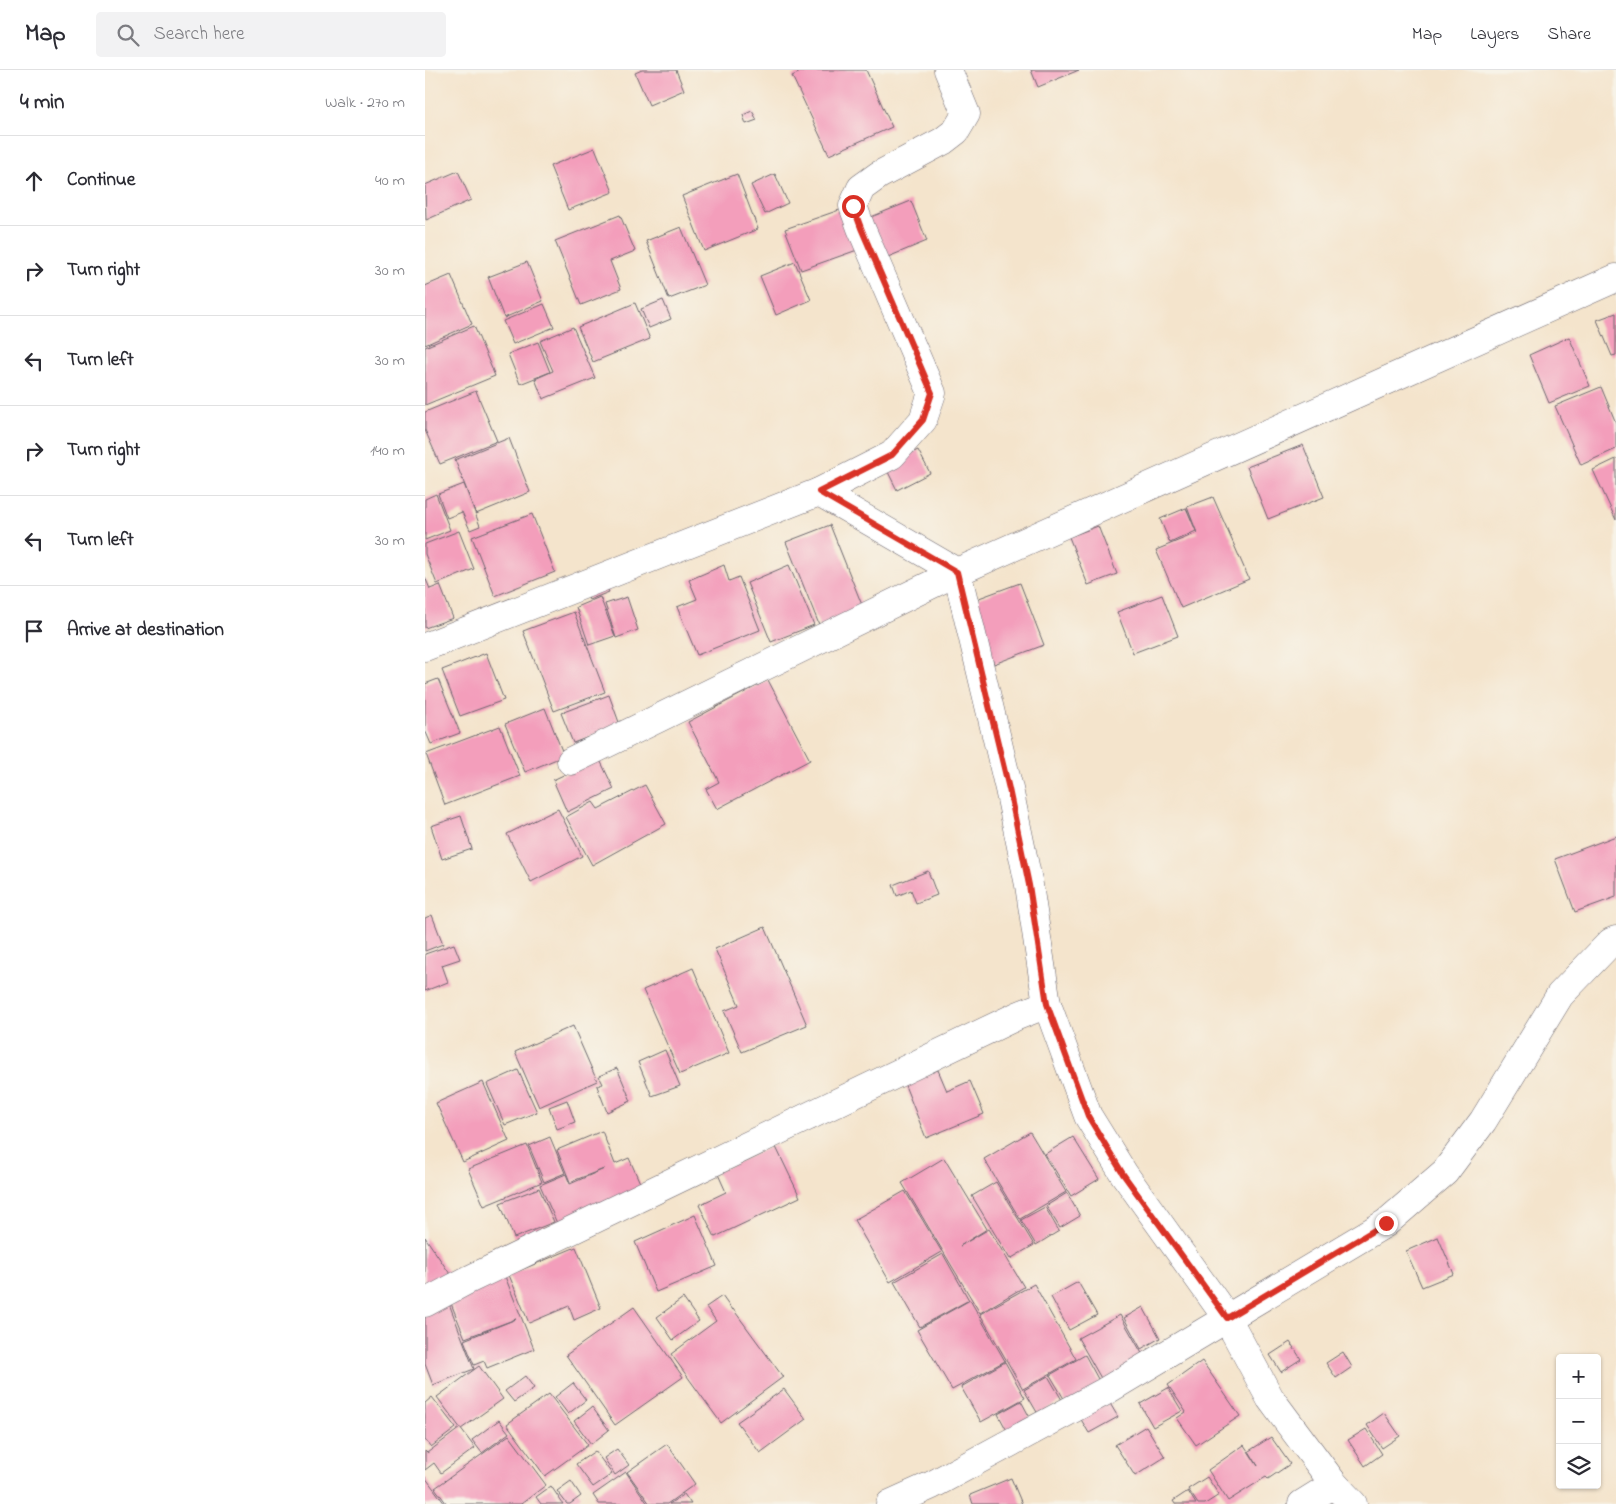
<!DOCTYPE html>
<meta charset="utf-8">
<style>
body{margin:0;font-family:"Indie Flower",sans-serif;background:#f2f2f3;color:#2b2b33}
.controls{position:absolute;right:15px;bottom:15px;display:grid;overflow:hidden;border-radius:5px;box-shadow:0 1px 4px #0004}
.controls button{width:45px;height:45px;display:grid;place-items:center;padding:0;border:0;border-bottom:1px solid #e1e1e2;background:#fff;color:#2b2b33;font:25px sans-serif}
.stop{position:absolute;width:15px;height:15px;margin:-11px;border:4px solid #d93025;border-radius:50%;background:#fff}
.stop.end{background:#d93025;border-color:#fff;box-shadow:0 1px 5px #0008}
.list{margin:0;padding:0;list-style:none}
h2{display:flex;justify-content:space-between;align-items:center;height:65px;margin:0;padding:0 20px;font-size:21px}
h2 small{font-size:16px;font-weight:400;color:#7c7c81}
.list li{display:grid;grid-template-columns:32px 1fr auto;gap:15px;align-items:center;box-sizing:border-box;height:90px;padding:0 20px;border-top:1px solid #e1e1e2}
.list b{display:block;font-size:19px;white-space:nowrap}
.list em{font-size:16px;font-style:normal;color:#7c7c81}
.icon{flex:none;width:28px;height:28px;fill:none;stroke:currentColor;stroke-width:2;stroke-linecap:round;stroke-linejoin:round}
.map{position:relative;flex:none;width:1191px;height:1434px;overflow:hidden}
header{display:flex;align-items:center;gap:30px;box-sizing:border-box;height:70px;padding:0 25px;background:#fff;border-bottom:1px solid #e1e1e2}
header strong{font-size:24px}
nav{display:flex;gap:28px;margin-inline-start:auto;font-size:18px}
.search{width:350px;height:45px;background:#f2f2f3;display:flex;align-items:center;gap:12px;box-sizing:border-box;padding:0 18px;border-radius:5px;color:#7c7c81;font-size:19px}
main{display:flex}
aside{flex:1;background:#fff}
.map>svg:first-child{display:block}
.building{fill:#f39ebb}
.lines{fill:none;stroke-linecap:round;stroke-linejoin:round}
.street-casing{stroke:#6c666e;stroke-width:29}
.street{stroke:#fff;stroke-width:28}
.route{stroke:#d93025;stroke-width:6}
</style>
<header>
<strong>Map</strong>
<div class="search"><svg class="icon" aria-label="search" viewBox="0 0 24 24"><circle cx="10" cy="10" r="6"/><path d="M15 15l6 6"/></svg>Search here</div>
<nav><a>Map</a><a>Layers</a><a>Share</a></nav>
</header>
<main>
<aside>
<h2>4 min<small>Walk · 270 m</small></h2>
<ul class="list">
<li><svg class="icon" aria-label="ahead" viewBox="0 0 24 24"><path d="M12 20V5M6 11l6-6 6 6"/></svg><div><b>Continue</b></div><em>40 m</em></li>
<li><svg class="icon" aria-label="right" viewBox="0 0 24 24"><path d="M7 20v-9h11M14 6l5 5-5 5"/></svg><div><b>Turn right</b></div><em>30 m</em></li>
<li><svg class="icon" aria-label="left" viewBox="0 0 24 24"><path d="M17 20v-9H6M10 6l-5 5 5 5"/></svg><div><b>Turn left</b></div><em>30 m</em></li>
<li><svg class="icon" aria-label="right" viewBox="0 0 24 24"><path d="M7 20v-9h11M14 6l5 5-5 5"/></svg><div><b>Turn right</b></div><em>140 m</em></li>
<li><svg class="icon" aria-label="left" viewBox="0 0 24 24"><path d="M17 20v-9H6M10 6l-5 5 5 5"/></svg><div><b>Turn left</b></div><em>30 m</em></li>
<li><svg class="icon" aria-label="arrive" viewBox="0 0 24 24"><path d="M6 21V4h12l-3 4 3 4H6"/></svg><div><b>Arrive at destination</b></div></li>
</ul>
</aside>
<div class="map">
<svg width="1191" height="1434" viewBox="0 0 1191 1434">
<rect width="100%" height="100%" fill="#f7f3e8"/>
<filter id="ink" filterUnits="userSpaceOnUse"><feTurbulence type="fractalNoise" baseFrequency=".02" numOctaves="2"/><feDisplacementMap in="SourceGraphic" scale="10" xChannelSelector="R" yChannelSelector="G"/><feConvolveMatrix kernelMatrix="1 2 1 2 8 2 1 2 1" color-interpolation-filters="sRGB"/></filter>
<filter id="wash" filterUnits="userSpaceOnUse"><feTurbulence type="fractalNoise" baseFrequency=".0096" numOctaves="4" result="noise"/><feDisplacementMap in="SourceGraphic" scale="20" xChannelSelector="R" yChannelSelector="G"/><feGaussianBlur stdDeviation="1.12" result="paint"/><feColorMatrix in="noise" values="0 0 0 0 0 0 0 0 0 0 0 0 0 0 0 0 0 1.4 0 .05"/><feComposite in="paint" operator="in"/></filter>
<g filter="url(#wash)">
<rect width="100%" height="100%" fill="#f4e4cc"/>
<g id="blocks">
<g class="building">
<path d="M 217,0 L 251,0 L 259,20 L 224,35 L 210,3 Z"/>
<path d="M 380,0 L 441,0 L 467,57 L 404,85 L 367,6 Z"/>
<path d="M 606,0 L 654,0 L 613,17 Z"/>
<path d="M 327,41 L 332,50 L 321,54 L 318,45 Z"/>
<path d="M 170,78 L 188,122 L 143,140 L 125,96 Z"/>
<path d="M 33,101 L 46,130 L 1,150 L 0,115 Z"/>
<path d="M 312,104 L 333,159 L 279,181 L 257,126 Z"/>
<path d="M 350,104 L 363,133 L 340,144 L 326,115 Z"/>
<path d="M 486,131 L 502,171 L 458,189 L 441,149 Z"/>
<path d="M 420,138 L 435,179 L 376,200 L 360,159 Z"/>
<path d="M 195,145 L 210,181 L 185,191 L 196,219 L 156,235 L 130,171 Z"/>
<path d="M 256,157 L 280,215 L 244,229 L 221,171 Z"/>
<path d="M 102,192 L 118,231 L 79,248 L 63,207 Z"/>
<path d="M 370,192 L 386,230 L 351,245 L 335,206 Z"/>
<path d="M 26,205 L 47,254 L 0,275 L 0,216 Z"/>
<path d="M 238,230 L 246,249 L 224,258 L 216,239 Z"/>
<path d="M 210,233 L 225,269 L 168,292 L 153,257 Z"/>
<path d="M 119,234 L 129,257 L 88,274 L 78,251 Z"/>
<path d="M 1191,243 L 1191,285 L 1187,286 L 1172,250 Z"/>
<path d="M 49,256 L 70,306 L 0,335 L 0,277 Z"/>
<path d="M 148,257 L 170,308 L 118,329 L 110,309 L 128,301 L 115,271 Z"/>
<path d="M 1144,267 L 1165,316 L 1124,333 L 1104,285 Z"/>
<path d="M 113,272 L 125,302 L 95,314 L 83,284 Z"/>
<path d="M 1176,317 L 1191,353 L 1191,379 L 1156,395 L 1130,336 Z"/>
<path d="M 51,321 L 72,371 L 15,394 L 0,360 L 0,342 Z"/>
<path d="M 84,368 L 105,422 L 51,444 L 30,390 Z"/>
<path d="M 878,375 L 899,427 L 843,449 L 822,397 Z"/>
<path d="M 493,380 L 505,403 L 472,420 L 460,396 Z"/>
<path d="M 1191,389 L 1191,450 L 1168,400 Z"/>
<path d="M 39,414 L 55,456 L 45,460 L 37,442 L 22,448 L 13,424 Z"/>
<path d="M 11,424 L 25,460 L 0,470 L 0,429 Z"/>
<path d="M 788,427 L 824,509 L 756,538 L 731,480 L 772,463 L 762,437 Z"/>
<path d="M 761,438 L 771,461 L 745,473 L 735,449 Z"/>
<path d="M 107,444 L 130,502 L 70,526 L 47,467 Z"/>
<path d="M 405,455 L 439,540 L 395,557 L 361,472 Z"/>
<path d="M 673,456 L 692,504 L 663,515 L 644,467 Z"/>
<path d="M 34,461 L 49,499 L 12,514 L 0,484 L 0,474 Z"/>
<path d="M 299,495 L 304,511 L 314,507 L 335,560 L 272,585 L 252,537 L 272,529 L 264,510 Z"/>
<path d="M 364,495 L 389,555 L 346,572 L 322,513 Z"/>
<path d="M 0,507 L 5,519 L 15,515 L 28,548 L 0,558 Z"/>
<path d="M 180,511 L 184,522 L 164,530 L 160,519 Z"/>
<path d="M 595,513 L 619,575 L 569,594 L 546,531 Z"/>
<path d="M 737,525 L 753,566 L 708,583 L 692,542 Z"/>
<path d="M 175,527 L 190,566 L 164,575 L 151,537 Z"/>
<path d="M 202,527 L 213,560 L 191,568 L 180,534 Z"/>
<path d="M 149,542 L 180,622 L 129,641 L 98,561 Z"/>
<path d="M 61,583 L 79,630 L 35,646 L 17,600 Z"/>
<path d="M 13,609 L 35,663 L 6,674 L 0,660 L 0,614 Z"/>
<path d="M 343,610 L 385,690 L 292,739 L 281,719 L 294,712 L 263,652 Z"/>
<path d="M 184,625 L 195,655 L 148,673 L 136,643 Z"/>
<path d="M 120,638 L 139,686 L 100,702 L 80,654 Z"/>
<path d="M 75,656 L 95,706 L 20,735 L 1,684 Z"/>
<path d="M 174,688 L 189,719 L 142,742 L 128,710 Z"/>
<path d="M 220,715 L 241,754 L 167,795 L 141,747 L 168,732 L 173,739 Z"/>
<path d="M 133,739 L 157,786 L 106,812 L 82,764 Z"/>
<path d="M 36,746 L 47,779 L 17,789 L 6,756 Z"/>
<path d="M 1191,766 L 1191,827 L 1150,842 L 1130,789 Z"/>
<path d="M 503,801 L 512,825 L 491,833 L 486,820 L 472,826 L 468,815 Z"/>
<path d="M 7,845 L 18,874 L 0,881 L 0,848 Z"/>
<path d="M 340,857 L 382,955 L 317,982 L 299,941 L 314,935 L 290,879 Z"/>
<path d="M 29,874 L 35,889 L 17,895 L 23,912 L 0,921 L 0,884 Z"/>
<path d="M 268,898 L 304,983 L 255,1004 L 218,920 Z"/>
<path d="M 148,956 L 172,1011 L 114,1037 L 90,982 Z"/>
<path d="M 240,980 L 255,1016 L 227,1026 L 213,992 Z"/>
<path d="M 192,998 L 206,1031 L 182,1042 L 172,1016 L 178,1014 L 174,1006 Z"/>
<path d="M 93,1000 L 112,1042 L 80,1055 L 62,1014 Z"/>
<path d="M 513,1000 L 522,1021 L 545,1011 L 559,1044 L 501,1068 L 479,1013 Z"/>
<path d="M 58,1012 L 84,1071 L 38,1092 L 11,1033 Z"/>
<path d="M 142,1030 L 150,1052 L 132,1059 L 124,1037 Z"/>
<path d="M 177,1061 L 190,1094 L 204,1088 L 220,1124 L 135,1160 L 115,1115 L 141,1104 L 145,1114 L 179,1099 L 145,1112 L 132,1080 Z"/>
<path d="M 605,1062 L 641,1122 L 595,1149 L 559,1089 Z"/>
<path d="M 125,1067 L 140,1103 L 119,1112 L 104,1076 Z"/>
<path d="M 648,1067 L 674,1109 L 646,1126 L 620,1084 Z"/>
<path d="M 102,1075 L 117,1112 L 59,1136 L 43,1099 Z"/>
<path d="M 350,1075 L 375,1127 L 290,1167 L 274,1135 L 301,1122 L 292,1102 Z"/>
<path d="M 519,1088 L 562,1159 L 535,1176 L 564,1159 L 599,1217 L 555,1243 L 477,1113 Z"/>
<path d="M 571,1112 L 609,1175 L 585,1189 L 547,1126 Z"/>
<path d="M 114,1118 L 129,1152 L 89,1168 L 75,1133 Z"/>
<path d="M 480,1121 L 517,1182 L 465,1212 L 429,1150 Z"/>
<path d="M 642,1123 L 655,1146 L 635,1158 L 621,1136 Z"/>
<path d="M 620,1137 L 634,1161 L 611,1175 L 596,1150 Z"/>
<path d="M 270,1145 L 292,1196 L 231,1222 L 210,1172 Z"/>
<path d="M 0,1167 L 27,1207 L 0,1226 Z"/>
<path d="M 1013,1167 L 1029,1204 L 997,1217 L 981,1181 Z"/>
<path d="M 151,1177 L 176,1238 L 149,1250 L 144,1236 L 104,1253 L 84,1205 Z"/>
<path d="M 518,1184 L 544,1230 L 495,1257 L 469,1212 Z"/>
<path d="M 79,1204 L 109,1279 L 62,1298 L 59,1291 L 49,1295 L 39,1270 L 91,1249 L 40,1268 L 23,1226 Z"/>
<path d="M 653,1212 L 672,1245 L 644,1260 L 626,1227 Z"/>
<path d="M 609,1214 L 651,1289 L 598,1319 L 555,1244 Z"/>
<path d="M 297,1226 L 307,1240 L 308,1239 L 358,1307 L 296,1353 L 246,1284 L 291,1251 L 281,1237 Z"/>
<path d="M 258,1228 L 274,1251 L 248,1270 L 232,1247 Z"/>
<path d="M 545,1230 L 580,1291 L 527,1320 L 492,1260 Z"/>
<path d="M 23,1231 L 49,1299 L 8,1315 L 0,1294 L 0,1240 Z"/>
<path d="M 209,1237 L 258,1307 L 190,1355 L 141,1285 Z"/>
<path d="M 718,1237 L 735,1268 L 716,1279 L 699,1248 Z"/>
<path d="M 695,1245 L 723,1294 L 681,1317 L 653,1268 Z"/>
<path d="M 865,1272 L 876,1289 L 856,1302 L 845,1285 Z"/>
<path d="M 918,1282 L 927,1297 L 911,1308 L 901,1293 Z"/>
<path d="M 660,1285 L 679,1320 L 645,1339 L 625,1305 Z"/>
<path d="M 777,1291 L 815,1346 L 771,1375 L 752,1348 L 761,1342 L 743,1315 Z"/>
<path d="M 580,1292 L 600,1328 L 556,1352 L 536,1317 Z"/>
<path d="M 54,1296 L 78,1329 L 36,1359 L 12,1327 Z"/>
<path d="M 100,1306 L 109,1318 L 89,1332 L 80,1321 Z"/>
<path d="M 623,1306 L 637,1330 L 613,1344 L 599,1320 Z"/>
<path d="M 148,1313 L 161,1330 L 143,1344 L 130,1327 Z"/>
<path d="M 743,1318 L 757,1341 L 728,1357 L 715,1334 Z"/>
<path d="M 359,1319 L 381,1349 L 335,1383 L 312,1352 Z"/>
<path d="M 124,1324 L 163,1375 L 120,1406 L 82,1354 Z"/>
<path d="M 680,1325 L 693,1347 L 664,1363 L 651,1341 Z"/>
<path d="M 7,1327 L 31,1358 L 6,1377 L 0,1370 L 0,1333 Z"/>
<path d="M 596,1331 L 610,1357 L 587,1370 L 573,1344 Z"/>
<path d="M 167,1337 L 184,1360 L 166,1374 L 149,1351 Z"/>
<path d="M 959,1343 L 975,1366 L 957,1378 L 942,1355 Z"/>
<path d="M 74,1350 L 84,1363 L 57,1383 L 47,1370 Z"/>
<path d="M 721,1356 L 740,1387 L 710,1406 L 690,1375 Z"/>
<path d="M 35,1358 L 50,1378 L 16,1403 L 9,1393 L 0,1400 L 0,1381 L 2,1383 Z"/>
<path d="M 941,1359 L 957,1384 L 940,1396 L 923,1370 Z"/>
<path d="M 84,1365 L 121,1415 L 96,1434 L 22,1434 L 10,1418 Z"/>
<path d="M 846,1367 L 865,1394 L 843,1409 L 841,1407 L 803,1431 L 783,1400 L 819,1375 L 833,1396 L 824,1381 Z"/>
<path d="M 242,1374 L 270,1414 L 242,1434 L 225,1434 L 202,1402 Z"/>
<path d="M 192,1379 L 204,1395 L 190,1405 L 179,1388 Z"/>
<path d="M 170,1381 L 187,1404 L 168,1417 L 151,1394 Z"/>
<path d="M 201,1402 L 223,1434 L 174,1434 L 168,1425 Z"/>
<path d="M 0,1407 L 20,1434 L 0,1434 Z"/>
<path d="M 782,1407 L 794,1425 L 780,1434 L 773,1434 L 763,1419 Z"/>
<path d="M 586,1408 L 597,1434 L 548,1434 L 545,1425 Z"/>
<path d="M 146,1411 L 156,1426 L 145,1434 L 142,1434 L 132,1421 Z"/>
<path d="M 126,1416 L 138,1434 L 116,1434 L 111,1427 Z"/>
<path d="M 763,1421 L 771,1434 L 750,1434 L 748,1431 Z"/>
<path d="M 259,1424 L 266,1434 L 244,1434 Z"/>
</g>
</g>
</g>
<g filter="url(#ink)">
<use href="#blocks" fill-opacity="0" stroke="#6c666e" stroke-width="1"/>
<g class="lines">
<defs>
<g id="street">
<path d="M 394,422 L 532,502"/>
<path d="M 0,577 L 394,422 L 467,385 L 498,350 L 507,323 L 436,158 L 428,136 L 436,118 L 454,105 L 518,71 L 531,61 L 541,44 L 523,0"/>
<path d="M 146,691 L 532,502"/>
<path d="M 0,1233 L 41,1211 L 592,946 L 622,934"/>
<path d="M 465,1434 L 507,1415 L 679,1322 L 961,1153 L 1020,1102 L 1058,1051 L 1135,925 L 1186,872 L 1191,870"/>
<path d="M 877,1434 L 909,1414"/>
<path d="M 928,1434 L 909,1414 L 845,1328 L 802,1248 L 699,1104 L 663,1046 L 622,934 L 604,815 L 584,719 L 532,502 L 1191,208"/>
</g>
</defs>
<use href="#street" class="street-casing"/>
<use href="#street" class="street"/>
</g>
</g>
<g class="lines" filter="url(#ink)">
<path class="route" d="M 428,136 L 436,158 L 507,323 L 498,350 L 467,385 L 394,422 L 532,502 L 584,719 L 604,815 L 622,934 L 663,1046 L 698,1104 L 802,1248 L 961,1153"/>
</g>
</svg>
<div class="controls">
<button>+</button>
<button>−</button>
<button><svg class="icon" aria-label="layers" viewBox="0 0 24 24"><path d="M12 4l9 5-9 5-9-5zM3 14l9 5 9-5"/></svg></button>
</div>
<div class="stop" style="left:428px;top:136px"></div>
<div class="stop end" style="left:961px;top:1153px"></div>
</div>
</main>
